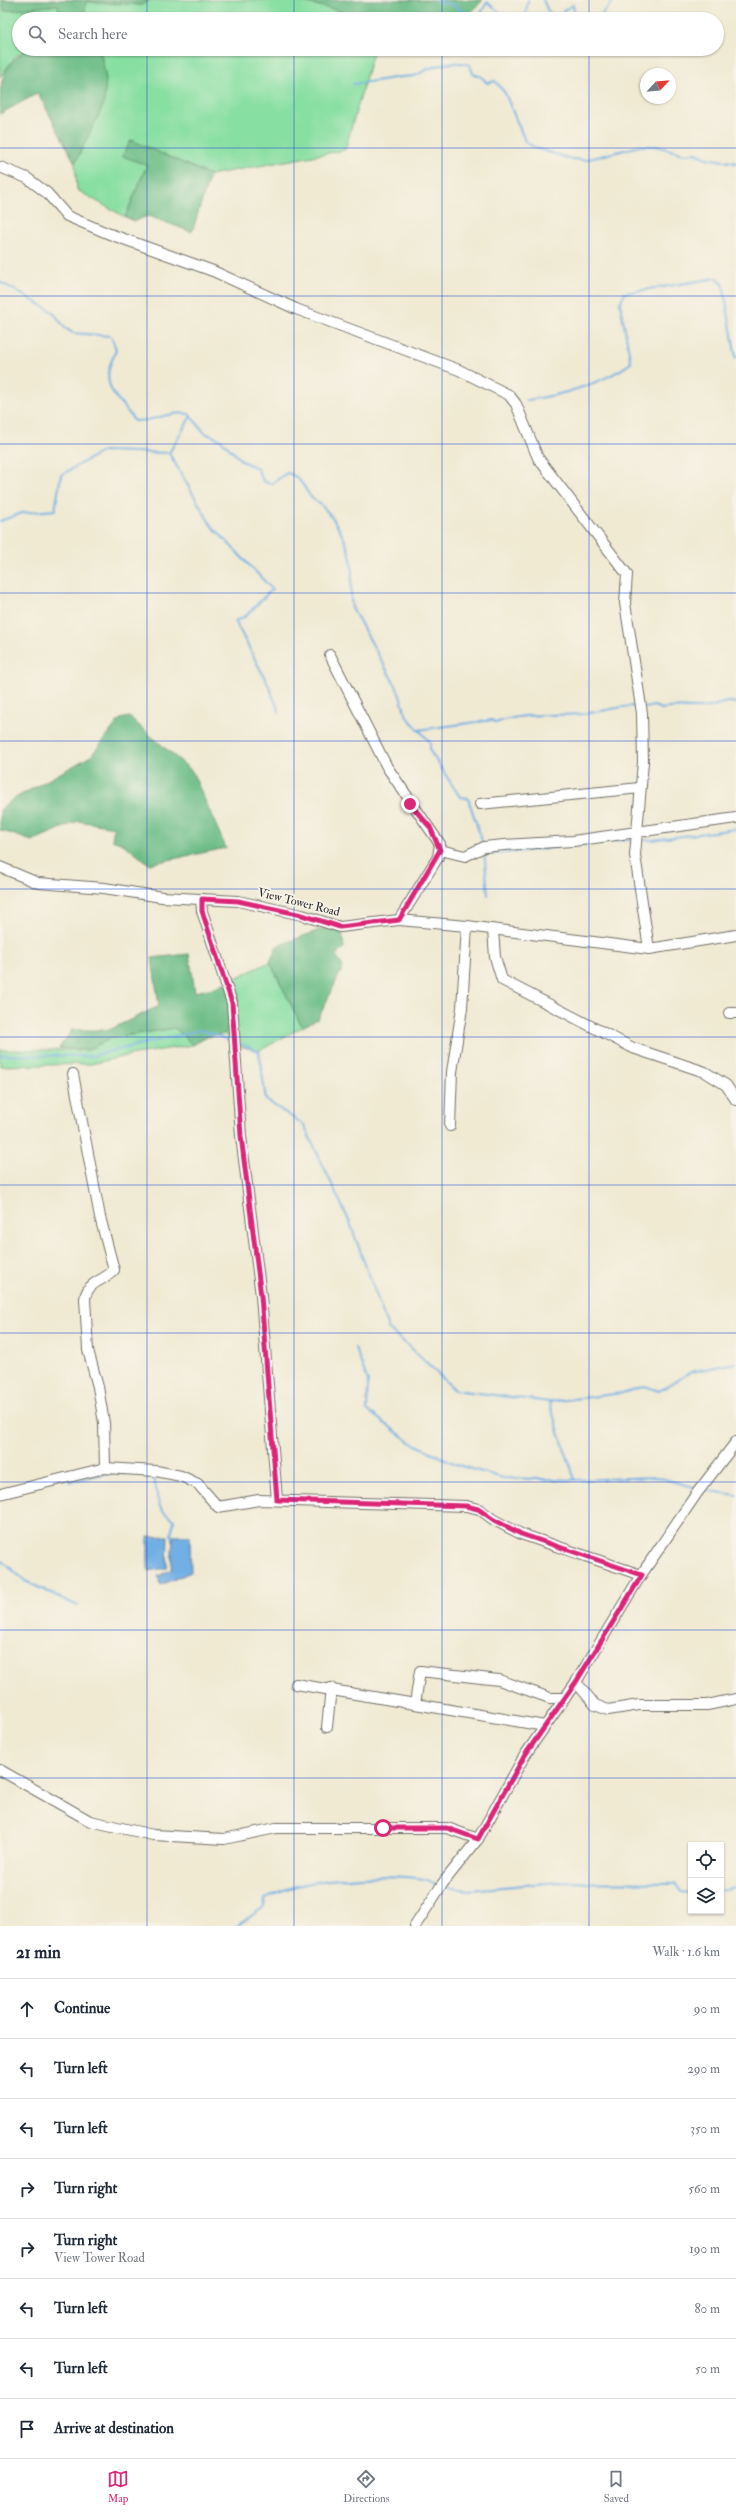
<!DOCTYPE html>
<meta charset="utf-8">
<style>
body{margin:0;font-family:"IM FELL Double Pica",serif;background:#f2f2f3;color:#1f2937}
.controls{position:absolute;right:12px;bottom:12px;display:grid;overflow:hidden;border-radius:0px;box-shadow:0 1px 3px #0004}
.controls button{width:36px;height:36px;display:grid;place-items:center;padding:0;border:0;border-bottom:1px solid #e0e1e3;background:#fff;color:#1f2937;font:20px sans-serif}
.compass{position:absolute;left:640px;top:68px;width:36px;height:36px;border-radius:50%;background:#fff;box-shadow:0 1px 3px #0004;rotate:64deg}
.stop{position:absolute;width:12px;height:12px;margin:-9px;border:3px solid #db2777;border-radius:50%;background:#fff}
.stop.end{background:#db2777;border-color:#fff;box-shadow:0 1px 4px #0008}
.list{margin:0;padding:0;list-style:none}
h2{display:flex;justify-content:space-between;align-items:center;height:52px;margin:0;padding:0 16px;font-size:17px}
h2 small{font-size:13px;font-weight:400;color:#747a83}
.list li{display:grid;grid-template-columns:26px 1fr auto;gap:12px;align-items:center;box-sizing:border-box;height:60px;padding:0 16px;border-top:1px solid #e0e1e3}
.list b{display:block;font-size:15px;white-space:nowrap}
.list p{margin:0;font-size:13px;white-space:nowrap;color:#747a83}
.list em{font-size:13px;font-style:normal;color:#747a83}
.icon{flex:none;width:22px;height:22px;fill:none;stroke:currentColor;stroke-width:2;stroke-linecap:round;stroke-linejoin:round}
.map{position:relative;flex:none;width:736px;height:1926px;overflow:hidden}
.search{position:absolute;background:#fff;box-shadow:0 1px 3px #0004;left:12px;right:12px;top:12px;height:44px;display:flex;align-items:center;gap:10px;box-sizing:border-box;padding:0 14px;border-radius:22px;color:#747a83;font-size:15px}
.sheet{height:532px;background:#fff}
nav{display:flex;justify-content:space-around;align-items:center;box-sizing:border-box;height:56px;border-top:1px solid #e0e1e3;background:#fff;font-size:11px;color:#747a83}
nav a{display:grid;justify-items:center;gap:2px}
nav .on{color:#db2777}
.map>svg:first-child{display:block}
.green{fill:#88dfa2;stroke:#5a8566}
.forest{fill:#6ebe88;stroke:#4c745a}
.water{fill:#72afe4;stroke:#4e6d88}
.lines{fill:none;stroke-linecap:round;stroke-linejoin:round}
.stream{stroke:#72afe4;stroke-width:2}
.minor-casing{stroke:#706e66;stroke-width:12}
.minor{stroke:#fff;stroke-width:10}
.route{stroke:#db2777;stroke-width:5}
.grid{fill:none;stroke:#1d4ed8;stroke-width:1;stroke-opacity:0.55}
.labels{text-anchor:middle;stroke-width:3.5;stroke-linejoin:round;paint-order:stroke}
.street-label{font-size:12px;fill:#2b2b2b;stroke:#f7f3e8}
</style>
<div class="map">
<svg width="736" height="1926" viewBox="0 0 736 1926">
<rect width="100%" height="100%" fill="#f7f3e8"/>
<filter id="ink" filterUnits="userSpaceOnUse"><feTurbulence type="fractalNoise" baseFrequency=".025" numOctaves="2"/><feDisplacementMap in="SourceGraphic" scale="8" xChannelSelector="R" yChannelSelector="G"/><feConvolveMatrix kernelMatrix="1 2 1 2 8 2 1 2 1" color-interpolation-filters="sRGB"/></filter>
<filter id="wash" filterUnits="userSpaceOnUse"><feTurbulence type="fractalNoise" baseFrequency=".012" numOctaves="4" result="noise"/><feDisplacementMap in="SourceGraphic" scale="16" xChannelSelector="R" yChannelSelector="G"/><feGaussianBlur stdDeviation="0.9" result="paint"/><feColorMatrix in="noise" values="0 0 0 0 0 0 0 0 0 0 0 0 0 0 0 0 0 1.4 0 .05"/><feComposite in="paint" operator="in"/></filter>
<g filter="url(#wash)">
<rect width="100%" height="100%" fill="#f0ead3"/>
<g class="green">
<path d="M 0,0 L 3,0 L 5,11 L 58,5 L 60,19 L 19,19 L 19,49 L 28,49 L 16,56 L 0,77 Z"/>
<path d="M 150,0 L 295,0 L 374,19 L 84,19 L 86,1 L 141,5 Z"/>
<path d="M 99,49 L 374,49 L 345,150 L 210,175 L 131,140 L 147,165 L 125,217 L 77,190 L 75,163 L 92,128 L 106,78 Z"/>
<path d="M 270,962 L 302,1027 L 259,1051 L 234,1045 L 225,1034 L 239,998 L 233,979 Z"/>
<path d="M 175,1028 L 193,1045 L 135,1054 L 91,1064 L 0,1066 L 0,1050 L 87,1050 L 112,1038 Z"/>
</g>
<g class="forest">
<path d="M 3,0 L 150,0 L 141,5 L 86,2 L 84,19 L 60,19 L 58,5 L 4,11 Z"/>
<path d="M 295,0 L 483,0 L 465,19 L 374,19 Z"/>
<path d="M 28,49 L 100,50 L 106,78 L 104,104 L 75,163 L 38,93 L 0,114 C 0,81 0,68 28,49 Z"/>
<path d="M 131,140 L 210,175 L 192,232 L 148,216 L 135,221 L 125,217 L 147,165 L 122,156 Z"/>
<path d="M 129,717 L 192,771 L 226,848 L 149,864 L 123,844 L 112,840 L 114,827 L 78,821 L 32,841 L 0,830 L 0,810 L 12,800 L 91,756 L 120,719 Z"/>
<path d="M 341,922 L 344,948 L 336,955 L 343,967 L 318,1019 L 302,1027 L 270,962 L 277,946 Z"/>
<path d="M 189,954 L 195,992 L 213,988 L 233,979 L 239,998 L 225,1034 L 207,1037 L 193,1045 L 175,1028 L 112,1038 L 87,1050 L 59,1048 L 72,1030 L 109,1030 L 159,1006 L 152,958 Z"/>
</g>
<g class="water">
<path d="M 168,1536 L 167,1568 L 148,1571 L 148,1537 Z"/>
<path d="M 173,1536 L 190,1536 L 191,1572 L 161,1585 L 158,1576 L 171,1570 Z"/>
</g>
<g class="lines">
<g class="stream">
<path d="M 435,0 L 456,6 L 475,19"/>
<path d="M 543,0 L 548,11 L 559,18 L 564,10 L 573,5 L 575,19"/>
<path d="M 478,19 L 487,2 L 508,19"/>
<path d="M 525,19 L 528,0"/>
<path d="M 589,19 L 601,15 L 614,0"/>
<path d="M 353,84 C 374,82 393,77 414,76 C 419,75 423,71 428,69 C 441,64 457,60 470,65 L 473,74 L 482,77 L 487,83 L 495,81 L 505,93 L 525,141 L 535,148 L 571,159 L 585,160 L 640,146 L 656,146 L 685,154 L 696,153 L 707,158 L 736,163"/>
<path d="M 0,282 L 53,312 L 65,328 L 73,333 L 111,336 L 116,349 C 115,356 110,362 109,369 C 104,394 125,403 134,421 C 154,422 171,410 189,414 L 205,433 L 221,440 L 242,461 L 257,468 L 263,481 L 271,484 L 287,473 C 300,476 303,486 310,496 C 314,500 320,503 324,508 C 336,520 347,542 351,559 C 354,575 349,592 352,608 L 398,690 L 407,717 L 430,742 L 430,751 L 460,797 L 468,798 L 483,844"/>
<path d="M 527,400 C 560,396 604,383 631,363 L 620,303 L 625,293 L 717,278 L 723,284 L 736,358"/>
<path d="M 191,416 L 169,453 L 211,525 L 272,589 L 246,616 L 235,621 L 269,686 L 279,712"/>
<path d="M 0,521 L 22,513 L 55,510 L 61,475 L 103,451 L 169,453"/>
<path d="M 645,708 L 654,706 L 662,709 C 678,705 693,710 709,707 C 720,705 725,700 736,703"/>
<path d="M 418,730 L 492,720 L 496,723 C 522,712 554,716 582,714 C 598,712 614,708 631,706 L 638,707"/>
<path d="M 639,840 L 652,840 L 736,829"/>
<path d="M 605,841 L 632,840"/>
<path d="M 484,850 L 488,895"/>
<path d="M 484,855 L 588,844"/>
<path d="M 238,1043 L 259,1051 L 266,1100 L 304,1125 L 350,1223 L 389,1330 L 410,1347 L 455,1390 L 549,1402 L 575,1480 L 657,1477 L 697,1488"/>
<path d="M 0,1055 L 91,1056 L 201,1030 L 232,1041"/>
<path d="M 355,1348 L 368,1381 L 367,1410 L 410,1442 L 458,1465 L 503,1478 L 575,1480"/>
<path d="M 549,1402 L 622,1393 L 645,1386 L 659,1391 L 691,1372 L 736,1363"/>
<path d="M 153,1476 C 160,1495 152,1507 174,1520 L 171,1535 L 173,1536"/>
<path d="M 69,1482 L 103,1474 L 125,1474"/>
<path d="M 704,1490 L 736,1495"/>
<path d="M 0,1559 L 25,1581 L 78,1606"/>
<path d="M 444,1887 L 470,1890 L 558,1882 L 675,1883 L 681,1892 L 691,1893"/>
<path d="M 721,1890 L 736,1887"/>
<path d="M 237,1926 L 264,1907 L 265,1899 C 298,1877 385,1873 424,1879 C 429,1880 433,1884 438,1886"/>
</g>
</g>
</g>
<g filter="url(#ink)">
<g class="lines">
<defs>
<g id="minor">
<path d="M 0,167 L 27,178 L 47,193 L 67,216 L 107,233 L 213,271 L 296,309 L 459,370 L 509,395 L 516,404 L 538,458 L 627,574 L 625,603 L 642,713 L 643,762 L 635,855 L 649,949"/>
<path d="M 330,655 L 387,767 L 440,844 L 438,857 L 399,920"/>
<path d="M 480,804 L 640,788"/>
<path d="M 440,850 L 465,856 L 484,847 L 504,845 L 573,841 L 736,818"/>
<path d="M 0,867 L 38,883 L 104,888 L 162,897 L 238,901 L 302,915 L 340,927 L 399,920 L 467,926 L 649,949 L 736,935"/>
<path d="M 201,899 L 202,911 L 232,1003 L 241,1136 L 261,1296 L 277,1500"/>
<path d="M 493,930 L 495,957 L 502,980 L 633,1048 L 705,1072 L 726,1085 L 736,1100"/>
<path d="M 729,1013 L 736,1013"/>
<path d="M 73,1074 L 100,1217 L 114,1270 C 103,1282 87,1281 85,1299 L 88,1350 L 98,1387 L 104,1423 L 105,1468"/>
<path d="M 450,1126 L 452,1072 L 462,1008 L 467,926"/>
<path d="M 0,1494 L 105,1468 L 156,1471 L 181,1476 L 198,1484 L 218,1507 L 259,1500 L 466,1506 L 479,1509 L 494,1520 L 521,1534 L 641,1575"/>
<path d="M 576,1682 L 595,1705 L 608,1710 L 639,1705 L 707,1705 L 736,1699"/>
<path d="M 296,1684 L 415,1704 L 420,1671 L 499,1680 L 550,1698 L 565,1698"/>
<path d="M 415,1704 L 545,1726"/>
<path d="M 327,1727 L 331,1688"/>
<path d="M 0,1770 L 90,1821 L 153,1835 L 224,1839 L 276,1828 L 447,1828 L 478,1839"/>
<path d="M 415,1926 L 443,1883 L 478,1839 L 525,1755 L 576,1682 L 641,1575 L 697,1493 L 736,1442"/>
</g>
</defs>
<use href="#minor" class="minor-casing"/>
<use href="#minor" class="minor"/>
</g>
</g>
<g class="lines" filter="url(#ink)">
<path class="route" d="M 383,1828 L 447,1828 L 478,1839 L 525,1755 L 576,1682 L 642,1575 L 521,1534 L 494,1520 L 478,1509 L 466,1506 L 277,1500 L 261,1296 L 241,1136 L 232,1003 L 202,911 L 202,899 L 238,901 L 302,915 L 340,927 L 399,920 L 440,850 L 430,827 L 410,804"/>
</g>
<path class="grid" d="M 147,0 L 147,19M 294,0 L 294,19M 442,0 L 442,19M 589,0 L 589,19M 147,49 L 147,1926M 294,49 L 294,1926M 442,49 L 442,1926M 589,49 L 589,1926M 0,148 L 736,148M 0,296 L 736,296M 0,444 L 736,444M 0,593 L 736,593M 0,741 L 736,741M 0,889 L 736,889M 0,1037 L 736,1037M 0,1185 L 736,1185M 0,1333 L 736,1333M 0,1482 L 736,1482M 0,1630 L 736,1630M 0,1778 L 736,1778"/>
<g class="labels">
<g class="street-label">
<text transform="translate(299 902) rotate(14)" y="4">View Tower Road</text>
</g>
</g>
</svg>
<div class="controls">
<button><svg class="icon" aria-label="locate" viewBox="0 0 24 24"><circle cx="12" cy="12" r="6"/><path d="M12 2v4M12 18v4M2 12h4M18 12h4"/></svg></button>
<button><svg class="icon" aria-label="layers" viewBox="0 0 24 24"><path d="M12 4l9 5-9 5-9-5zM3 14l9 5 9-5"/></svg></button>
</div>
<svg class="compass" viewBox="-18 -18 36 36"><path d="M0-13l5 13h-10z" fill="#e53935"/><path d="M0 13l5-13h-10z" fill="#747a83"/></svg>
<div class="stop" style="left:383px;top:1828px"></div>
<div class="stop end" style="left:410px;top:804px"></div>
<div class="search"><svg class="icon" aria-label="search" viewBox="0 0 24 24"><circle cx="10" cy="10" r="6"/><path d="M15 15l6 6"/></svg>Search here</div>
</div>
<section class="sheet">
<h2>21 min<small>Walk · 1.6 km</small></h2>
<ul class="list">
<li><svg class="icon" aria-label="ahead" viewBox="0 0 24 24"><path d="M12 20V5M6 11l6-6 6 6"/></svg><div><b>Continue</b></div><em>90 m</em></li>
<li><svg class="icon" aria-label="left" viewBox="0 0 24 24"><path d="M17 20v-9H6M10 6l-5 5 5 5"/></svg><div><b>Turn left</b></div><em>290 m</em></li>
<li><svg class="icon" aria-label="left" viewBox="0 0 24 24"><path d="M17 20v-9H6M10 6l-5 5 5 5"/></svg><div><b>Turn left</b></div><em>350 m</em></li>
<li><svg class="icon" aria-label="right" viewBox="0 0 24 24"><path d="M7 20v-9h11M14 6l5 5-5 5"/></svg><div><b>Turn right</b></div><em>560 m</em></li>
<li><svg class="icon" aria-label="right" viewBox="0 0 24 24"><path d="M7 20v-9h11M14 6l5 5-5 5"/></svg><div><b>Turn right</b><p>View Tower Road</p></div><em>190 m</em></li>
<li><svg class="icon" aria-label="left" viewBox="0 0 24 24"><path d="M17 20v-9H6M10 6l-5 5 5 5"/></svg><div><b>Turn left</b></div><em>80 m</em></li>
<li><svg class="icon" aria-label="left" viewBox="0 0 24 24"><path d="M17 20v-9H6M10 6l-5 5 5 5"/></svg><div><b>Turn left</b></div><em>50 m</em></li>
<li><svg class="icon" aria-label="arrive" viewBox="0 0 24 24"><path d="M6 21V4h12l-3 4 3 4H6"/></svg><div><b>Arrive at destination</b></div></li>
</ul>
</section>
<nav>
<a class="on"><svg class="icon" aria-label="map" viewBox="0 0 24 24"><path d="M3 6l6-2 6 2 6-2v14l-6 2-6-2-6 2zM9 4v14M15 6v14"/></svg>Map</a>
<a><svg class="icon" aria-label="directions" viewBox="0 0 24 24"><path d="M12 3l9 9-9 9-9-9zM9 14v-3h6M13 9l2 2-2 2"/></svg>Directions</a>
<a><svg class="icon" aria-label="saved" viewBox="0 0 24 24"><path d="M7 4h10v16l-5-4-5 4z"/></svg>Saved</a>
</nav>
